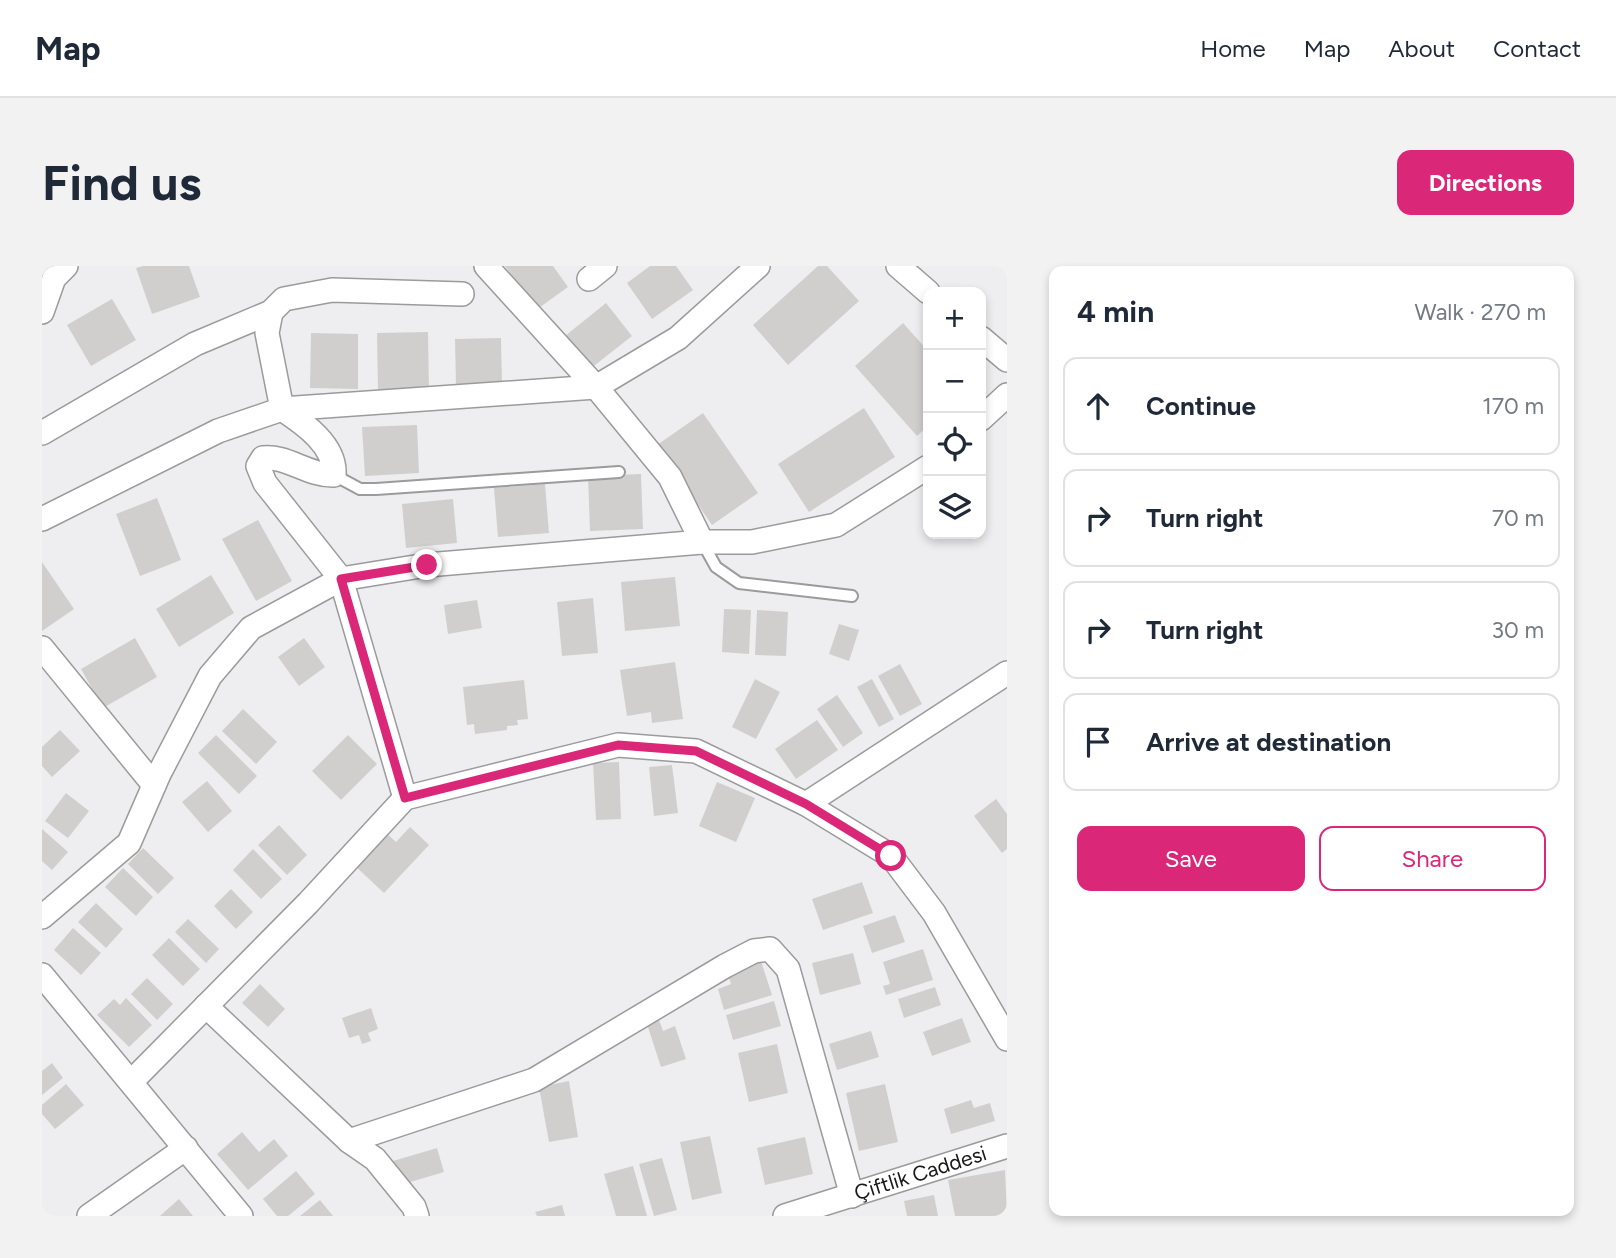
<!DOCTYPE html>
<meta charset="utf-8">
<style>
body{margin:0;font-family:Figtree,sans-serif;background:#f2f2f3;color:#1f2937}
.controls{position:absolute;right:21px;top:21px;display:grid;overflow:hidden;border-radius:14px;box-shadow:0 4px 10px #0003}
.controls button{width:63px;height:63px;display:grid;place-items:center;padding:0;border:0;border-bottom:2px solid #e0e1e3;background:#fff;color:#1f2937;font:35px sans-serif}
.stop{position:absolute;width:21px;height:21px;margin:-16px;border:5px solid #db2777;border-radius:50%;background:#fff}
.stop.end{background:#db2777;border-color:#fff;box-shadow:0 2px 7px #0008}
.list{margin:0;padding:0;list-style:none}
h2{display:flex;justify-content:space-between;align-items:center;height:91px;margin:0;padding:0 28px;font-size:30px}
h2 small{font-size:23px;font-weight:400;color:#747a83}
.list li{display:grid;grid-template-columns:46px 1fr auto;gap:21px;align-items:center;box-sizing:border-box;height:98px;margin:0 14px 14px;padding:0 14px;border:2px solid #e0e1e3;border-radius:14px}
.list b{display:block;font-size:26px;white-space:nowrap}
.list em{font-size:23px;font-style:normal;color:#747a83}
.actions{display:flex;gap:14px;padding:21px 28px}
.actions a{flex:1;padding:16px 0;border:2px solid #db2777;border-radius:14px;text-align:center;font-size:24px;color:#db2777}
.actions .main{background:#db2777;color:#fff}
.icon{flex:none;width:38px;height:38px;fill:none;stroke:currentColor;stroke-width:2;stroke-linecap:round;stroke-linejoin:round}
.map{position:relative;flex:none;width:965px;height:950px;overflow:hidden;border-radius:14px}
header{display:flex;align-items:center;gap:42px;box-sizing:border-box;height:98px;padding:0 35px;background:#fff;border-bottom:2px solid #e0e1e3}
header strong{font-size:33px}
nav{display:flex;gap:38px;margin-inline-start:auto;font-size:24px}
.intro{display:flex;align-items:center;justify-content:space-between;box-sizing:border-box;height:168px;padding:0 42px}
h1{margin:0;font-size:49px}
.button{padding:18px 32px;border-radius:14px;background:#db2777;color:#fff;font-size:24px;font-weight:700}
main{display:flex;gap:42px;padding:0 42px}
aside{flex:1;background:#fff;border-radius:14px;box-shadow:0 4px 10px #0003}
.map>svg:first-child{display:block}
.building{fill:#d1cfce}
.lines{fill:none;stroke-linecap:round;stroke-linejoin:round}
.service-casing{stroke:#9b9b9d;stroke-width:14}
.minor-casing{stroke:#9b9b9d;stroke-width:26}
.service{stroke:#fff;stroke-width:10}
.minor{stroke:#fff;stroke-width:23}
.route{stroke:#db2777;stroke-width:9}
.labels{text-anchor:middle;stroke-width:7;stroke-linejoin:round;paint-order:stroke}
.street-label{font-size:21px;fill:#181819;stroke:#fff}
</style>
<header>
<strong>Map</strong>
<nav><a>Home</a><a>Map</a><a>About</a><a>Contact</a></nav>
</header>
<div class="intro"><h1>Find us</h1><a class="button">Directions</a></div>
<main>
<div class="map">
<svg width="965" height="950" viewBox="0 0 965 950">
<rect width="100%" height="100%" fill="#eeeef0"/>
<g class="building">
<path d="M 101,0 L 147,0 L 158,31 L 110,48 L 94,2 Z"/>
<path d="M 463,0 L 511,0 L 526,21 L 494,44 Z"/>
<path d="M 608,0 L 634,0 L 651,24 L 610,53 L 585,17 Z"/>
<path d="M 776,0 L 785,0 L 817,35 L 746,99 L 711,59 Z"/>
<path d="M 70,33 L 94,74 L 49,100 L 25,59 Z"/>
<path d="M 564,37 L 590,70 L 548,103 L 523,70 Z"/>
<path d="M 861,57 L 886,85 L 886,160 L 875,170 L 813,100 Z"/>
<path d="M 386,66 L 387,126 L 336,127 L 335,67 Z"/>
<path d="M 269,67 L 316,68 L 316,123 L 268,122 Z"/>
<path d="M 459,72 L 460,119 L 414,121 L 413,73 Z"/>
<path d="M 822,142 L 853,191 L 767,246 L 736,198 Z"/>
<path d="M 661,147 L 716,227 L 670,259 L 615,179 Z"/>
<path d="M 375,159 L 377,207 L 323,210 L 320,161 Z"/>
<path d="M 599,208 L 601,263 L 548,265 L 546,210 Z"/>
<path d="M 503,218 L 507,267 L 456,271 L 452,222 Z"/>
<path d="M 115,232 L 139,294 L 98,310 L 74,248 Z"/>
<path d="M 411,233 L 415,277 L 364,282 L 360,238 Z"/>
<path d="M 216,254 L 250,315 L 214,335 L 180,273 Z"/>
<path d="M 0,296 L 32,343 L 0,365 Z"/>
<path d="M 169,309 L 192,347 L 137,381 L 114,343 Z"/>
<path d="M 633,311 L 638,360 L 583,365 L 579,316 Z"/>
<path d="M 551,332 L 556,387 L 520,390 L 515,336 Z"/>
<path d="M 435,334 L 440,362 L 406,368 L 402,339 Z"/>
<path d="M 682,343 L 709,344 L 707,388 L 680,386 Z"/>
<path d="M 715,344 L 746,346 L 744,390 L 713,389 Z"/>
<path d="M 797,358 L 817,364 L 807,395 L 787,388 Z"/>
<path d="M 93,372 L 115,411 L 61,442 L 39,403 Z"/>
<path d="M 262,372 L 283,401 L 257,420 L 236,391 Z"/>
<path d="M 633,396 L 641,453 L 610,457 L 609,446 L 585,450 L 578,404 Z"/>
<path d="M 858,398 L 880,438 L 858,450 L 836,410 Z"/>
<path d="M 713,413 L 738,426 L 714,473 L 690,461 Z"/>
<path d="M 830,413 L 852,453 L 837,461 L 815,421 Z"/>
<path d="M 482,414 L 486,453 L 475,454 L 476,459 L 465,460 L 465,464 L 433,468 L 432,458 L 425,459 L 421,421 Z"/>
<path d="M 795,429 L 821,467 L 801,481 L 775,443 Z"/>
<path d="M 201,443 L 235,476 L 214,498 L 180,465 Z"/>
<path d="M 775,454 L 796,484 L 754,513 L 733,483 Z"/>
<path d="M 18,464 L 38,485 L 10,511 L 0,500 L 0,481 Z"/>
<path d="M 174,469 L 215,510 L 197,528 L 156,487 Z"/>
<path d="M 306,469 L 335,498 L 299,534 L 270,505 Z"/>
<path d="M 577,496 L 579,553 L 554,554 L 551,497 Z"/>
<path d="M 630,499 L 636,547 L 612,550 L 607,501 Z"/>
<path d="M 165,515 L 190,545 L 166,566 L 140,536 Z"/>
<path d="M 675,516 L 713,532 L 694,576 L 657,560 Z"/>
<path d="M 24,527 L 47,545 L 26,572 L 3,555 Z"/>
<path d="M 954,533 L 965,548 L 965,583 L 960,587 L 932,550 Z"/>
<path d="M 237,559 L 265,589 L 245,609 L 216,579 Z"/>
<path d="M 368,561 L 387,579 L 342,627 L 310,597 L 341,564 L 354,576 Z"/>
<path d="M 0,563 L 26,586 L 10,604 L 0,595 Z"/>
<path d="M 101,582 L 132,612 L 116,628 L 86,598 Z"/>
<path d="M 211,583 L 240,613 L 219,633 L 191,604 Z"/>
<path d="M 81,602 L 111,631 L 94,650 L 63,621 Z"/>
<path d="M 820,616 L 831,647 L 781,664 L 770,633 Z"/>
<path d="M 189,623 L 211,646 L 194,663 L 172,640 Z"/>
<path d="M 54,637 L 81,663 L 64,682 L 36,656 Z"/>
<path d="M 853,649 L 863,676 L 830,687 L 821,660 Z"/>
<path d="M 146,653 L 177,683 L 164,697 L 133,666 Z"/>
<path d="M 31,662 L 59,687 L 39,709 L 12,684 Z"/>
<path d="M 127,672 L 158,703 L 141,720 L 110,689 Z"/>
<path d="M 881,683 L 891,714 L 844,729 L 841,720 L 848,718 L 841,696 Z"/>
<path d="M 811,687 L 819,718 L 778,729 L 770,697 Z"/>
<path d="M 718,692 L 730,729 L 682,744 L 676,723 L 689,718 L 684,703 Z"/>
<path d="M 105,712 L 131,738 L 115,754 L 89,728 Z"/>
<path d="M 218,718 L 243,743 L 226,761 L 200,737 Z"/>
<path d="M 893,721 L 899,739 L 862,752 L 856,733 Z"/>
<path d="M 84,732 L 110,759 L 87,781 L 55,749 L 72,733 L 78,739 Z"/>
<path d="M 732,735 L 739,760 L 691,774 L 684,749 Z"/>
<path d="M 329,742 L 336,763 L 326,767 L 329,775 L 320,778 L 317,769 L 307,772 L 300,752 Z"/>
<path d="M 616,751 L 621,765 L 633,760 L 644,793 L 619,801 L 604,755 Z"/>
<path d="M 920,752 L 929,776 L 890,790 L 881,766 Z"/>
<path d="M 829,765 L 837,791 L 795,804 L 787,778 Z"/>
<path d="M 735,778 L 746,827 L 707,836 L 696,787 Z"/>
<path d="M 10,797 L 21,812 L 0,829 L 0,805 Z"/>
<path d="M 527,815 L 536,871 L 507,876 L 497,821 Z"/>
<path d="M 24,818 L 42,839 L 13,863 L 0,848 L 0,839 Z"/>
<path d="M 843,818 L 856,876 L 817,885 L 804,827 Z"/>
<path d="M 929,834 L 932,842 L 948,837 L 953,855 L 909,868 L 902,843 Z"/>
<path d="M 200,866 L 217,886 L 232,873 L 246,890 L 206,924 L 175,888 Z"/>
<path d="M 668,870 L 680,927 L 650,934 L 638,876 Z"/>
<path d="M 763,871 L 771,908 L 723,919 L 715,882 Z"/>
<path d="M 395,882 L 402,906 L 358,919 L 351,895 Z"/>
<path d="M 620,892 L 635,944 L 612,950 L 597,898 Z"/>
<path d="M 591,900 L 605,950 L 574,950 L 562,908 Z"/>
<path d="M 963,904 L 965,950 L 913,950 L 906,914 Z"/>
<path d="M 254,905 L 273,928 L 246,950 L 235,950 L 221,933 Z"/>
<path d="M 892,929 L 896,950 L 865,950 L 862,935 Z"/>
<path d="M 137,933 L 151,950 L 118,950 Z"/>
<path d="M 278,934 L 291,950 L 258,950 Z"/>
<path d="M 520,939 L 523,950 L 495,950 L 493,946 Z"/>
</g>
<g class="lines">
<defs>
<g id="service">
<path d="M 292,209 L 318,223 L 334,223 L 577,206"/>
<path d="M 660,276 L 674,301 L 697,317 L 810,330"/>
</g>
<g id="minor">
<path d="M 444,0 L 554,121 L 628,211 L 660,276"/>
<path d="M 856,0 L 886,26"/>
<path d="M 547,13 L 563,0"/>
<path d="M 0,46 L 12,12 L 24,0"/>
<path d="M 229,46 L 225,67 L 240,143 C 263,158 294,180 292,209 C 267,210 244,189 221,192 L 216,200 L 223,217 L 299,313 L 363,532"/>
<path d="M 939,72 L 965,94"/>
<path d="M 939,153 L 965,129"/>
<path d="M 0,167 L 153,78 L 229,46 L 242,33 L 290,24 L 420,28"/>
<path d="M 0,253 L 176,165 L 240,143 L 554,121 L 636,72 L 716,0"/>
<path d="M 0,382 L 112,519"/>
<path d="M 764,538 L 965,407"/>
<path d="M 0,651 L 87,577 L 117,508 L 168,410 L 209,362 L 299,313 L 385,299 L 660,276 L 710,276 L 794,259 L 886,201"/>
<path d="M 0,709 L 199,950"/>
<path d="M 164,740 L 307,875 L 333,893 L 372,941 L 375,950"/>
<path d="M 89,816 L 266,637 L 363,532 L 576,479 L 654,485 L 764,538 L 849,590 L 892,647 L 965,773"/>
<path d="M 307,875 L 492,814 L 683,700 L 712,685 L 728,683 L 746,703 L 810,930"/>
<path d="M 47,950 L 144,882"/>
<path id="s1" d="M 743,950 L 965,880"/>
</g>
</defs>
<use href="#service" class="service-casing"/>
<use href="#minor" class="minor-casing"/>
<use href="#service" class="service"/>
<use href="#minor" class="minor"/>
</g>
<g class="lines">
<path class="route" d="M 385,299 L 299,313 L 363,532 L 576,479 L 654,485 L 764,538 L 849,590"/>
</g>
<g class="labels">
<g class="street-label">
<text dy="7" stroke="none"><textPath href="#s1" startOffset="142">Çiftlik Caddesi</textPath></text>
</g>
</g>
</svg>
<div class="controls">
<button>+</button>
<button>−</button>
<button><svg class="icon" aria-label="locate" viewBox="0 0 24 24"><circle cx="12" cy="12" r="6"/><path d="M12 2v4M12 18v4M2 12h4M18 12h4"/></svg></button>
<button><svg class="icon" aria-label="layers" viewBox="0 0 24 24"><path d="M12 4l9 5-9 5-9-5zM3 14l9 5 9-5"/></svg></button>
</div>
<div class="stop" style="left:849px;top:590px"></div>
<div class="stop end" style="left:385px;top:299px"></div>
</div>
<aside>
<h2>4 min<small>Walk · 270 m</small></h2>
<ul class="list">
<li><svg class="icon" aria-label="ahead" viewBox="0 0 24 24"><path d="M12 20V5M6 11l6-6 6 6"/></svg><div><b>Continue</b></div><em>170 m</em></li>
<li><svg class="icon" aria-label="right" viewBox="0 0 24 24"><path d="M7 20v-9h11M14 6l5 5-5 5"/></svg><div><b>Turn right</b></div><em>70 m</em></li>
<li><svg class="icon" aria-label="right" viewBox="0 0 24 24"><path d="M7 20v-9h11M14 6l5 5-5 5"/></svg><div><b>Turn right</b></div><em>30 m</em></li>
<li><svg class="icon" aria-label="arrive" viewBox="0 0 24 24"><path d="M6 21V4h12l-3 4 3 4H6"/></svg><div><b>Arrive at destination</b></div></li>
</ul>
<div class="actions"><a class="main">Save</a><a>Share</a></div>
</aside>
</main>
